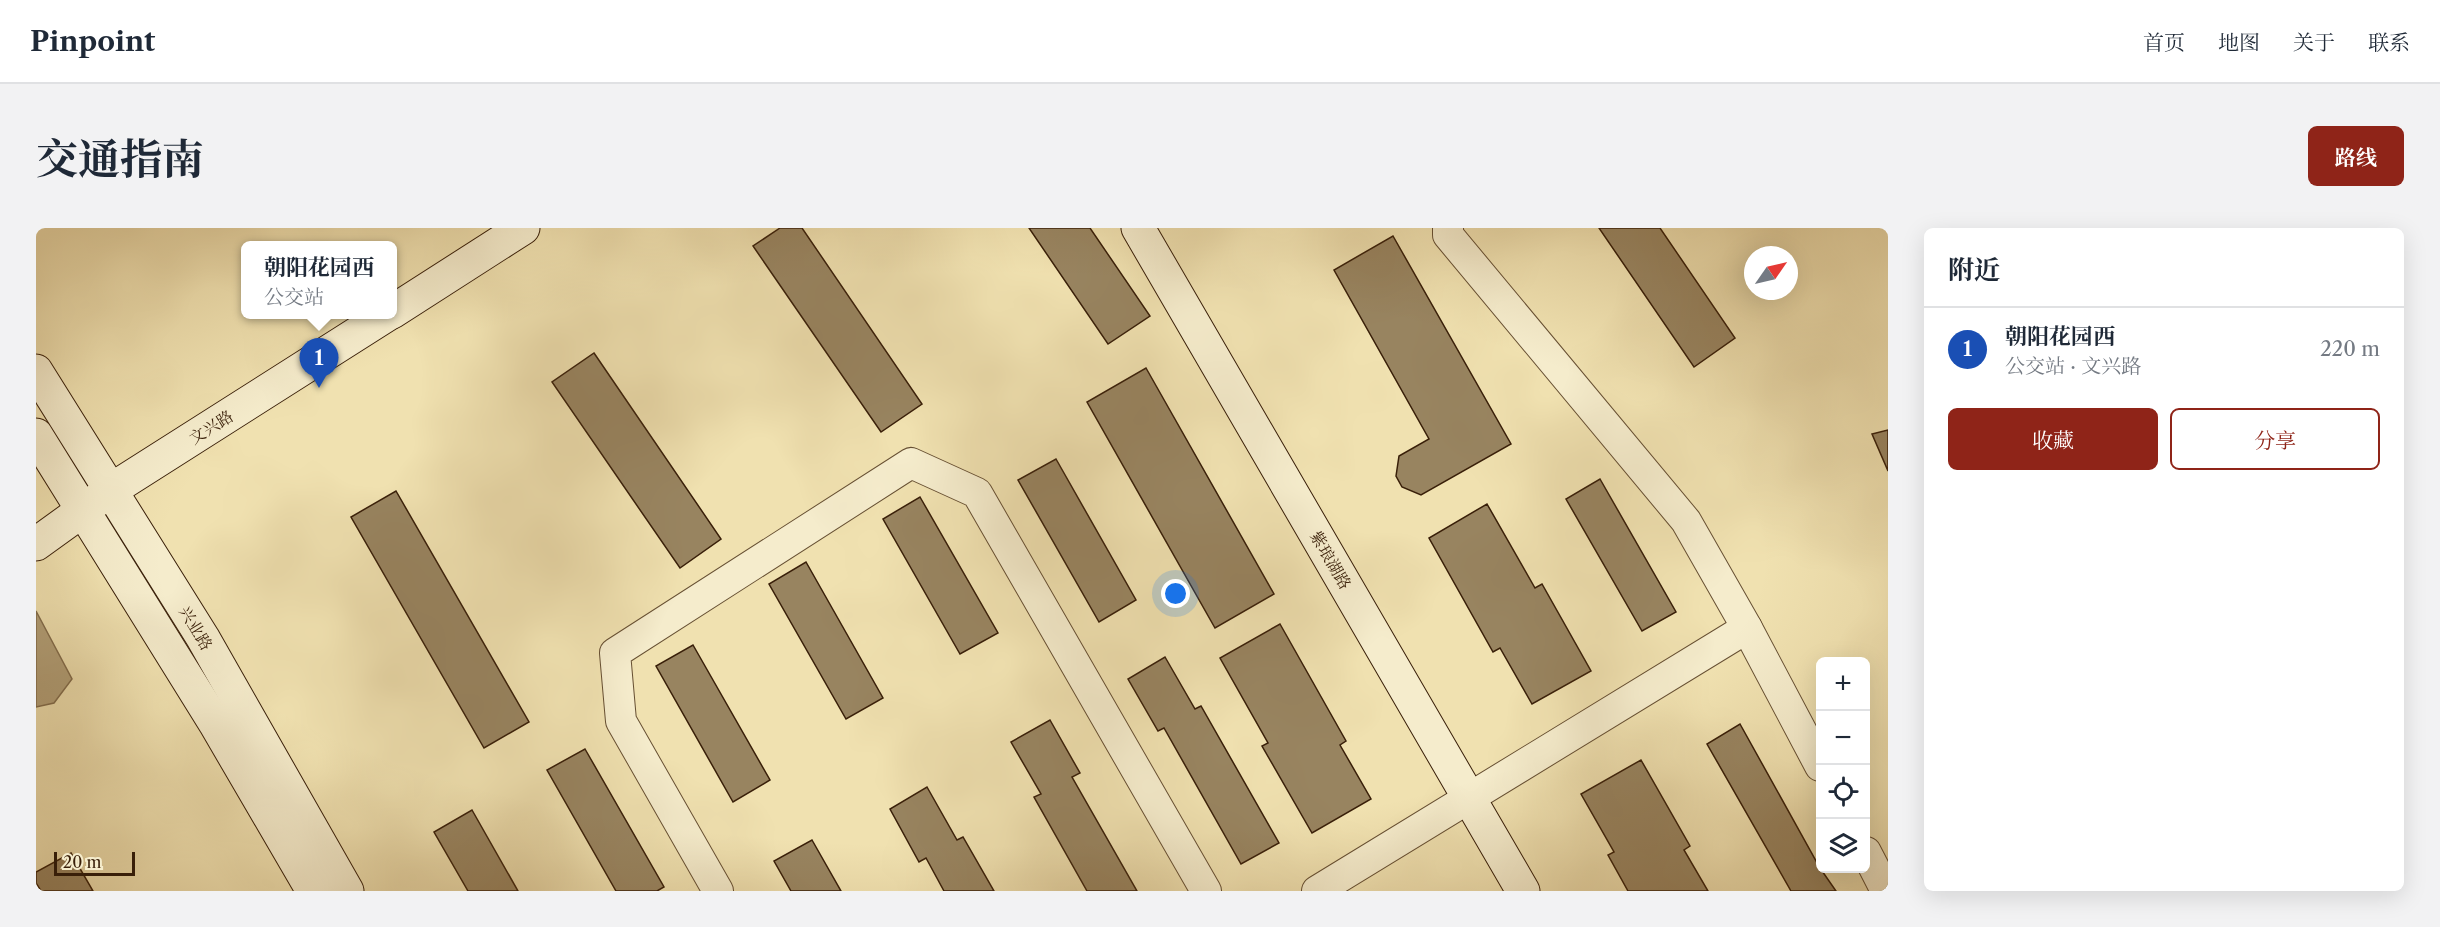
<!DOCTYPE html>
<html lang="zh">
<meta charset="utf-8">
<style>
body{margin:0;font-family:"Libre Caslon Text","Noto Serif SC",serif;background:#f2f2f3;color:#1f2937}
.controls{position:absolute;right:18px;bottom:18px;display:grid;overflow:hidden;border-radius:9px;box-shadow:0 6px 24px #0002}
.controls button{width:54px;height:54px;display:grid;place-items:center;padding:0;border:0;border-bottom:2px solid #e0e1e3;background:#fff;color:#1f2937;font:30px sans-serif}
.compass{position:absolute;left:1708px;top:18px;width:54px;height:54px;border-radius:50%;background:#fff;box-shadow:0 6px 24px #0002;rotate:56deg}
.scale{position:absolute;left:18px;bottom:15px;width:81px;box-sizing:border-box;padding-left:6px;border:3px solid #391f09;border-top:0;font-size:16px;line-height:21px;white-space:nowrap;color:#391f09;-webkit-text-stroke:4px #f5eccc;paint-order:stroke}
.you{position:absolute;left:1140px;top:366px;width:21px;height:21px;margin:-15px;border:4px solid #fff;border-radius:50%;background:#1a73e8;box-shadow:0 0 0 9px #1a73e833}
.badge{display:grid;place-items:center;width:39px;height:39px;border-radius:50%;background:#8f2418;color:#fff;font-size:20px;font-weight:700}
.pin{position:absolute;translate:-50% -50px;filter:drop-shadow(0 2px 3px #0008)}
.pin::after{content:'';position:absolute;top:32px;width:21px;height:18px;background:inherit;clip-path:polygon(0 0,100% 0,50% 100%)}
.popup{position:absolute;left:205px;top:13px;width:156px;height:78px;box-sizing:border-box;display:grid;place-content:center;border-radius:9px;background:#fff;filter:drop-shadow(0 2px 4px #0005);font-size:20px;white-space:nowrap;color:#747a83}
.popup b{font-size:22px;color:#1f2937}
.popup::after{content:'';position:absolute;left:50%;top:100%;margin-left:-12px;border:12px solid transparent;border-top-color:#fff}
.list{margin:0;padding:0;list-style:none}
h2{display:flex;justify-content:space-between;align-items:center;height:78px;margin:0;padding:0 24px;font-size:26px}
h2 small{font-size:20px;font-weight:400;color:#747a83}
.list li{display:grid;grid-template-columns:39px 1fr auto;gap:18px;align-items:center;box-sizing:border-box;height:84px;padding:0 24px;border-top:2px solid #e0e1e3}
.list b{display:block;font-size:22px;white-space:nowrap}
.list p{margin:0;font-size:20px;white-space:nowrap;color:#747a83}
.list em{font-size:20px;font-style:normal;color:#747a83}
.actions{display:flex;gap:12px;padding:18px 24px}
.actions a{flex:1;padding:14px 0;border:2px solid #8f2418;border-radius:9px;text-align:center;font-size:21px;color:#8f2418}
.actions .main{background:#8f2418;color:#fff}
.icon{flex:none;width:33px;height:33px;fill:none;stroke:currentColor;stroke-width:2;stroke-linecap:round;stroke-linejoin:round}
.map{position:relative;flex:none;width:1852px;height:663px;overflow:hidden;border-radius:9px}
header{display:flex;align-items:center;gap:36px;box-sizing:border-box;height:84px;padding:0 30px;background:#fff;border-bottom:2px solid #e0e1e3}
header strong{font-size:28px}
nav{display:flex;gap:33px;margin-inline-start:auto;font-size:21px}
.intro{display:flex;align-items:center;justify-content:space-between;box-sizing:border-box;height:144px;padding:0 36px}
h1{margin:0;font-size:42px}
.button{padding:15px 27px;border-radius:9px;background:#8f2418;color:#fff;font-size:21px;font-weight:700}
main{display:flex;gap:36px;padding:0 36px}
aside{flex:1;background:#fff;border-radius:9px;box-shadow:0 6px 24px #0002}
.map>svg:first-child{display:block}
.water{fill:#b29f77;stroke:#826c4b;stroke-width:1.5}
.building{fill:#988460;stroke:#391f09;stroke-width:1.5}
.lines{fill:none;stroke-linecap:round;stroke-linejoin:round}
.street-casing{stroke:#675033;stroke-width:32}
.secondary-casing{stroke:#391f09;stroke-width:35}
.street{stroke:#f5eccc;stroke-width:30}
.secondary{stroke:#f5eccc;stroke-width:33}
.labels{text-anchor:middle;stroke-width:4.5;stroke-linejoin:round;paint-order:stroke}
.street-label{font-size:16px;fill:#391f09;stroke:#f5eccc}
</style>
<header>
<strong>Pinpoint</strong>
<nav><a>首页</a><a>地图</a><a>关于</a><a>联系</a></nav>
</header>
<div class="intro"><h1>交通指南</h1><a class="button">路线</a></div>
<main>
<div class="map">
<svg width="1852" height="663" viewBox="0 0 1852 663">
<rect width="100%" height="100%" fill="#f0e1b0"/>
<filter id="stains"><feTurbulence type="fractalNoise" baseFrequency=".00333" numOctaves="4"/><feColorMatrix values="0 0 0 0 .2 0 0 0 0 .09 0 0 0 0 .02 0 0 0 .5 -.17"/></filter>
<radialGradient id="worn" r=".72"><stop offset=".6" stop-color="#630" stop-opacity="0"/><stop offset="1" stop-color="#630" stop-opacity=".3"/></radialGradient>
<path class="water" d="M 0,383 L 36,451 L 18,475 L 0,479 Z"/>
<g class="building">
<path d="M 744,0 L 766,0 L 886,176 L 845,204 L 717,18 Z"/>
<path d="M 993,0 L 1054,0 L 1114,88 L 1072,116 Z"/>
<path d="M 1563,0 L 1624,0 L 1699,110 L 1658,139 Z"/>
<path d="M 1357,8 L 1475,216 L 1385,267 L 1366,259 L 1360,248 L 1363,228 L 1393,211 L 1298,42 Z"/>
<path d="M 558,125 L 685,311 L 644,340 L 516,154 Z"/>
<path d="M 1110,140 L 1238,366 L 1179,400 L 1051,174 Z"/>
<path d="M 1852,202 L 1852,243 L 1836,206 Z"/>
<path d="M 1020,231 L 1100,372 L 1063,394 L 982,252 Z"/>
<path d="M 1564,251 L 1640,384 L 1606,403 L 1530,271 Z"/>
<path d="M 360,263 L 493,494 L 448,520 L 315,289 Z"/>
<path d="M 884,269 L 962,405 L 924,426 L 847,291 Z"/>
<path d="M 1451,276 L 1499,360 L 1506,356 L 1555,443 L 1496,476 L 1464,420 L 1457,424 L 1393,310 Z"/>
<path d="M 770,334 L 847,470 L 810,491 L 733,356 Z"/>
<path d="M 1244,396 L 1310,513 L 1304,517 L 1335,571 L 1276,605 L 1226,518 L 1232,515 L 1184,430 Z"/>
<path d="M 657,417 L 734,552 L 697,574 L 620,438 Z"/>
<path d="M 1129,429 L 1159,481 L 1165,478 L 1243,615 L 1205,636 L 1128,500 L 1122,503 L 1092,451 Z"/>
<path d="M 1014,492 L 1044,545 L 1036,549 L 1101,663 L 1051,663 L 998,569 L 1005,566 L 975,514 Z"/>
<path d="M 1704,496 L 1784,640 L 1800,663 L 1755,663 L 1671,516 Z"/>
<path d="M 549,521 L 628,659 L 621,663 L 580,663 L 511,542 Z"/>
<path d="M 1605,532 L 1654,618 L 1648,622 L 1672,663 L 1592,663 L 1572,627 L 1578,624 L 1545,566 Z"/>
<path d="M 891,559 L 921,612 L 927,609 L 958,663 L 908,663 L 890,630 L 883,634 L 854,581 Z"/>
<path d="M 436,582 L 482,663 L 432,663 L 398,604 Z"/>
<path d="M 776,612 L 805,663 L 755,663 L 738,633 Z"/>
<path d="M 35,625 L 57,663 L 5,663 L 0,655 L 0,644 Z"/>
</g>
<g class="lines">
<defs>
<g id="street">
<path d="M 1412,0 L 1412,7 L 1650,293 L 1711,400 L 1784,538"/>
<path d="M 1830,624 L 1850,663"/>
<path d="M 682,663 L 585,493 L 579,425 L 875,235 L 941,265 L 1170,663"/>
<path d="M 1281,663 L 1711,400"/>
</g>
<g id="secondary">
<path d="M 1102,0 L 1487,663"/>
<path d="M 356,84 L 487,0"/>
<path d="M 0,143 L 167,410 L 311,663"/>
<path d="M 0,207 L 179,495 L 277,663"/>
<path d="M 0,316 L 75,262 L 352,86"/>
</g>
</defs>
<use href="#street" class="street-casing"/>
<use href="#secondary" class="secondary-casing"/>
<use href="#street" class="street"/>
<use href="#secondary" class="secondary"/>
</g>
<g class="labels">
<g class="street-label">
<text transform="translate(175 199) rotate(-32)" y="6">文兴路</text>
<text transform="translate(1295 332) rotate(60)" y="6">紫琅湖路</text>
<text transform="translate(160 400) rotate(59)" y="6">兴业路</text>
</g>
</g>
<rect width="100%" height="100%" filter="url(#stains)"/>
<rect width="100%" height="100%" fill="url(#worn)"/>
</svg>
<div class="controls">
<button>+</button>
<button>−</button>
<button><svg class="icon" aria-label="locate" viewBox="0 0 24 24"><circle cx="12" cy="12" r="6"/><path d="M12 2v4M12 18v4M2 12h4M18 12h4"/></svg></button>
<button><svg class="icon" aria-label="layers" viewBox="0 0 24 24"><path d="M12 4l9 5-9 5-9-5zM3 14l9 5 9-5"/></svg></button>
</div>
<svg class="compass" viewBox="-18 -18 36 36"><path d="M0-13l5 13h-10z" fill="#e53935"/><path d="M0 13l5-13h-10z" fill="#747a83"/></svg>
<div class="scale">20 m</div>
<div class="you"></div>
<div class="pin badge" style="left:283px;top:160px;background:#1a4fb4">1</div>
<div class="popup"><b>朝阳花园西</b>公交站</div>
</div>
<aside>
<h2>附近<small></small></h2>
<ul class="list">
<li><span class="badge" style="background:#1a4fb4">1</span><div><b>朝阳花园西</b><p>公交站 · 文兴路</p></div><em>220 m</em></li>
</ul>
<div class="actions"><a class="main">收藏</a><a>分享</a></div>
</aside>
</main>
